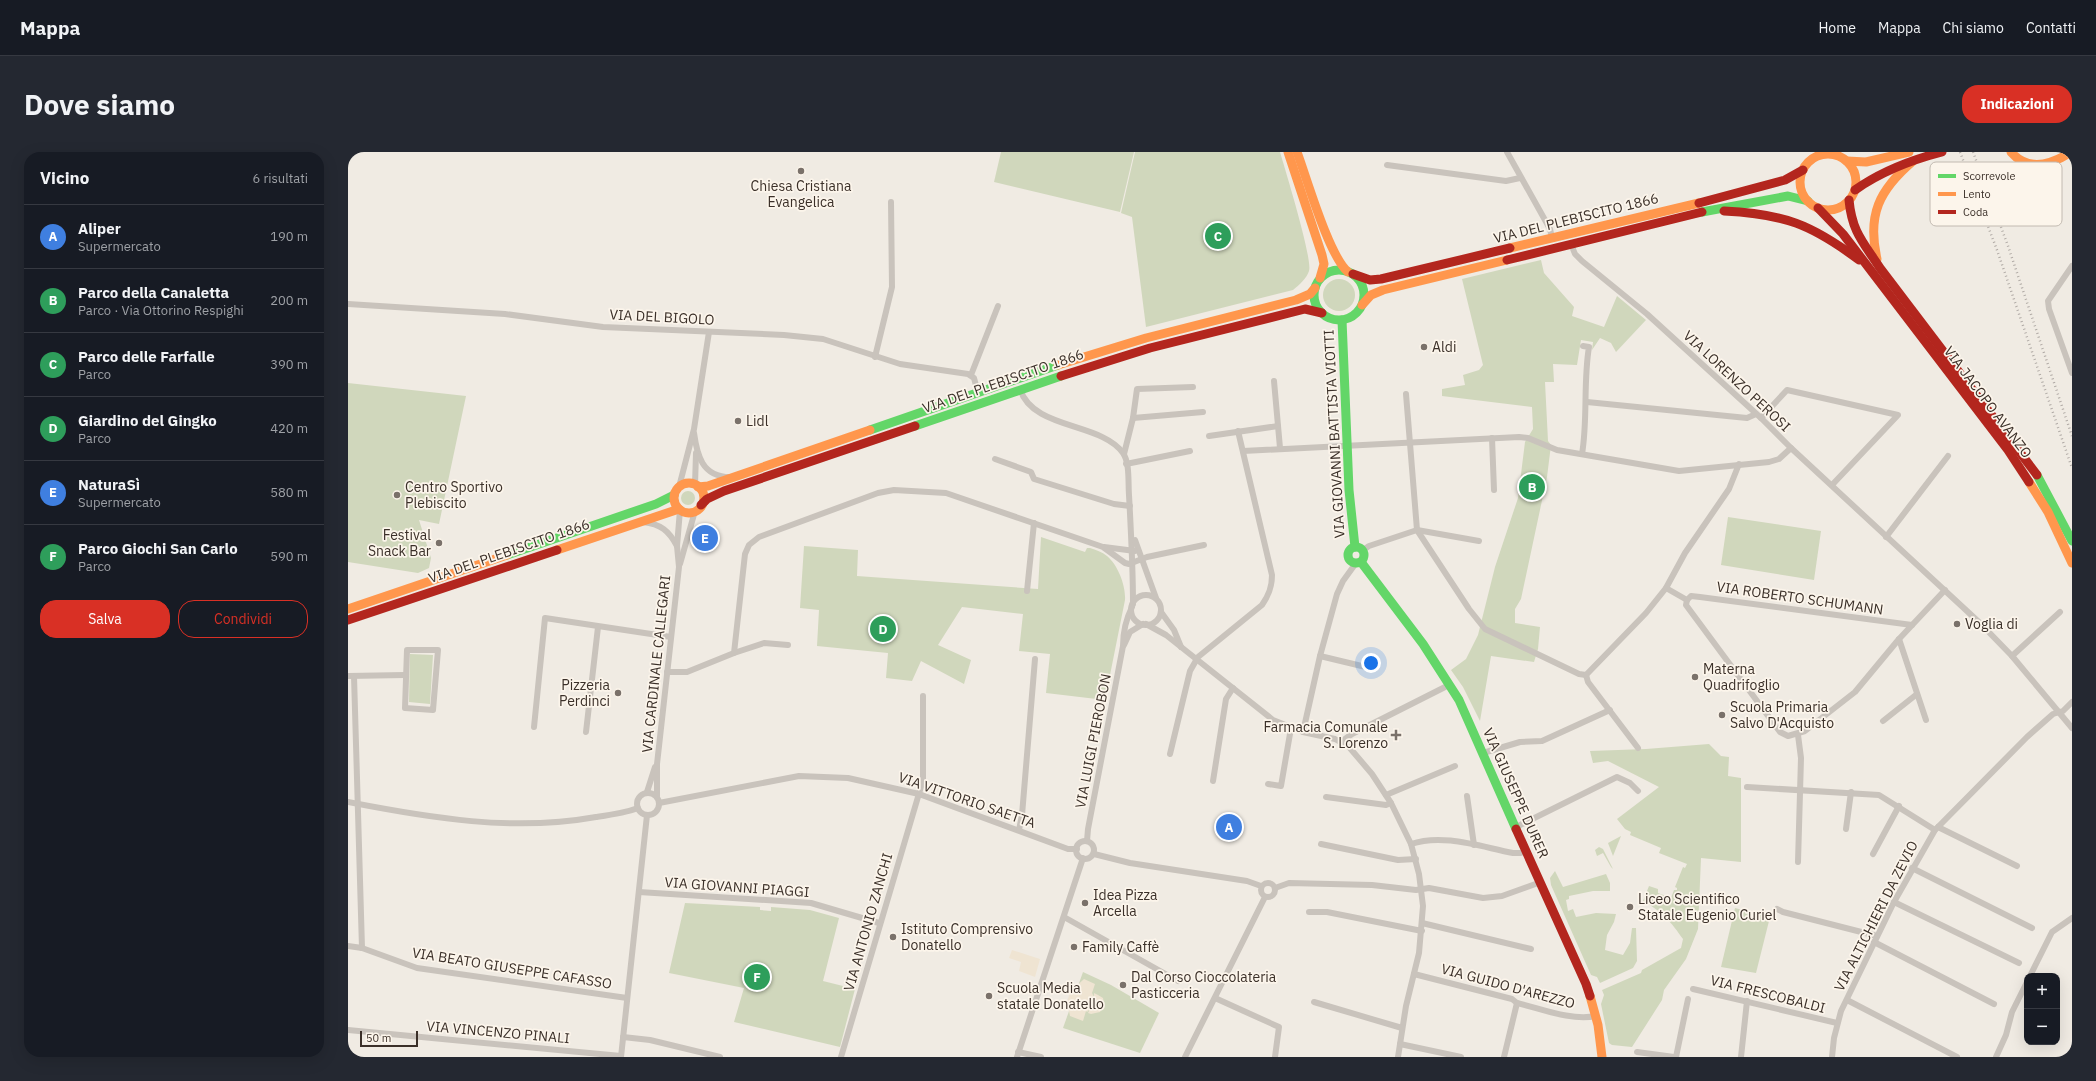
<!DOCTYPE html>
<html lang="it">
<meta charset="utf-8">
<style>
body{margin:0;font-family:"IBM Plex Sans",sans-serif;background:#242831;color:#f1f3f6}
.controls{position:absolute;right:12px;bottom:12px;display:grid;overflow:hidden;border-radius:8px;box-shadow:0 4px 16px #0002}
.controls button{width:36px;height:36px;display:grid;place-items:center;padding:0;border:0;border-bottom:1px solid #363941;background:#171b24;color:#f1f3f6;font:20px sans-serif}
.scale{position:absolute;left:12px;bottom:10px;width:58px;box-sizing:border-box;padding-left:4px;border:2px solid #3b3029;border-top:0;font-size:11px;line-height:14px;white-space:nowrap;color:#3b3029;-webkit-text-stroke:3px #fcf5eb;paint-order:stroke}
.you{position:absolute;left:1023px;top:511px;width:14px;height:14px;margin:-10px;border:3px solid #fff;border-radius:50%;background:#1a73e8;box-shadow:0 0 0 6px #1a73e833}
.badge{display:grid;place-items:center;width:26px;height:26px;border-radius:50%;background:#d93025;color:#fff;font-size:13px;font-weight:700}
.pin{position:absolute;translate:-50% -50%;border:2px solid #fff;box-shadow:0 1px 4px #0006}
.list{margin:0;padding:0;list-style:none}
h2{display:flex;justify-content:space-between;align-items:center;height:52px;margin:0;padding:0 16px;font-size:17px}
h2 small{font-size:13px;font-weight:400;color:#9ea1a6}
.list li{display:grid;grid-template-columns:26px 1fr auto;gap:12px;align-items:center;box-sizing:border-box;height:64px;padding:0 16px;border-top:1px solid #363941}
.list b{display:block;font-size:15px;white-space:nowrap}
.list p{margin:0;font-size:13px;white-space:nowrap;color:#9ea1a6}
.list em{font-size:13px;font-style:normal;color:#9ea1a6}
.actions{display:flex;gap:8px;padding:12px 16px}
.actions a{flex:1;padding:9px 0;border:1px solid #d93025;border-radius:16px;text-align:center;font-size:14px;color:#d93025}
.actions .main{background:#d93025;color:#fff}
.map{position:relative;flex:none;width:1724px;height:905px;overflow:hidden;border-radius:16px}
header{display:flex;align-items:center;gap:24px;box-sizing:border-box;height:56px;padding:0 20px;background:#171b24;border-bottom:1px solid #363941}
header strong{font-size:19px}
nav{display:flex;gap:22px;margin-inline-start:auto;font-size:14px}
.intro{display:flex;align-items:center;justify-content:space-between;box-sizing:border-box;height:96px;padding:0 24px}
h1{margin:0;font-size:28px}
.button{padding:10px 18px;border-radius:16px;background:#d93025;color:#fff;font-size:14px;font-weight:700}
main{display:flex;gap:24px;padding:0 24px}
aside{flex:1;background:#171b24;border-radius:16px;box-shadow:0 4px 16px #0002}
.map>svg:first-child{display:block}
.green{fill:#d0d7bc}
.plaza{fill:#efe4d2}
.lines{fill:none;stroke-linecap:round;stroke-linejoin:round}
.street{stroke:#c9c3bc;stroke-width:6}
.fast{stroke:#63d668;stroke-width:9}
.slow{stroke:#ff974d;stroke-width:9}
.jam{stroke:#b3261e;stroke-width:9}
.rail{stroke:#b1aba6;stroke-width:2.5;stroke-dasharray:1 3;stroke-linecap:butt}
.poi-dot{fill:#7a716a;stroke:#fcf5eb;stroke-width:1.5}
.labels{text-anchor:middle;stroke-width:3.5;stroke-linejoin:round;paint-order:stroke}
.poi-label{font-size:14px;fill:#3b3029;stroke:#fcf5eb;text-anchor:start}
.street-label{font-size:14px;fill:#3b3029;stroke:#fcf5eb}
.key{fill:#fcf5eb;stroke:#c2bab1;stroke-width:1}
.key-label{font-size:11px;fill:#3b3029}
</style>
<header>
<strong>Mappa</strong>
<nav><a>Home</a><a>Mappa</a><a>Chi siamo</a><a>Contatti</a></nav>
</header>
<div class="intro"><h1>Dove siamo</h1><a class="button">Indicazioni</a></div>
<main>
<aside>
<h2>Vicino<small>6 risultati</small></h2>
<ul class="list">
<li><span class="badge" style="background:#3f7fe0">A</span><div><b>Aliper</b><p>Supermercato</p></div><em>190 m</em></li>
<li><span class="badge" style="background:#2e9e5b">B</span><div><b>Parco della Canaletta</b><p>Parco · Via Ottorino Respighi</p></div><em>200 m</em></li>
<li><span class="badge" style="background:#2e9e5b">C</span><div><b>Parco delle Farfalle</b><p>Parco</p></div><em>390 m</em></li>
<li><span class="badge" style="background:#2e9e5b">D</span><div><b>Giardino del Gingko</b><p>Parco</p></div><em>420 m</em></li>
<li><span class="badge" style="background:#3f7fe0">E</span><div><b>NaturaSì</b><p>Supermercato</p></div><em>580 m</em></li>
<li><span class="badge" style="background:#2e9e5b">F</span><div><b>Parco Giochi San Carlo</b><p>Parco</p></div><em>590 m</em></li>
</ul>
<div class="actions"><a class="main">Salva</a><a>Condividi</a></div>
</aside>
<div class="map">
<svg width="1724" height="905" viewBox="0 0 1724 905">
<rect width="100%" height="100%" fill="#f0ebe3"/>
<g class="green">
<path d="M 653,0 L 786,0 L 772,60 L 646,30 Z"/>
<path d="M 787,0 L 932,0 C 937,17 965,108 961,119 C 959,126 951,133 945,138 L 798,175 L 784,65 L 773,61 Z"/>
<path d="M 1193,108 L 1196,121 L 1226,155 L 1224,164 L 1256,175 L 1269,144 L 1298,168 L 1268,200 L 1263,191 L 1252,186 L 1244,198 L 1245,190 L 1233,188 L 1229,213 L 1205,212 L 1206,230 L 1197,230 L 1200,289 L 1203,293 L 1199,325 L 1173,447 L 1167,457 L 1167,471 L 1192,475 L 1190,497 L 1186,510 L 1143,504 L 1132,569 L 1115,535 L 1103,518 L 1118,507 L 1130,483 L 1147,415 L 1170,346 L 1177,290 L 1185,277 L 1184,255 L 1094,244 L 1094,237 L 1117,233 L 1115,223 L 1131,218 L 1135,213 L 1114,127 Z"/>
<circle cx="991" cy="143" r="16"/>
<path d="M 0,231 L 118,244 L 91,372 L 71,368 L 83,406 L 81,416 L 70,421 L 0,410 Z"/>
<circle cx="340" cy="346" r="7"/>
<path d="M 1380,365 L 1473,379 L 1466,428 L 1373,413 Z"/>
<path d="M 693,385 L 737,400 L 739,396 L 742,396 C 748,398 754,400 759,404 C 770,413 778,434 777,448 L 757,548 L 698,541 L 702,502 L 671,499 L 675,462 L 614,455 L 590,493 L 623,508 L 616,532 L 573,509 L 564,529 L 538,526 L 540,501 L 469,494 L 471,458 L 452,456 L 456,394 L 510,398 L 509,424 L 690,437 Z"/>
<path d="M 62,502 L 85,503 L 82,552 L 61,550 Z"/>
<path d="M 1361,592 L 1373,604 L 1381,605 L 1380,624 L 1393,626 L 1393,710 L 1353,706 L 1350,777 L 1338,807 L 1316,838 L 1314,848 L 1284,895 L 1264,893 L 1261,891 L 1253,852 L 1256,843 L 1254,838 L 1293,821 L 1294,818 L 1333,796 L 1335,787 C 1323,770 1315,760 1295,749 L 1301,734 L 1310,737 L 1310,741 L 1323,746 L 1326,738 L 1329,738 L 1329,736 L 1327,735 L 1335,715 L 1337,716 L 1339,712 L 1311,701 L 1313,696 L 1282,683 L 1283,680 L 1277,677 L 1269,667 L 1311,635 L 1260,609 L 1245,611 L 1242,599 L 1298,597 Z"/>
<path d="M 1273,684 L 1265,704 L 1260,691 Z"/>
<path d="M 1251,695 L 1255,697 L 1265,717 L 1263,715 L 1255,701 L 1249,704 L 1247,698 Z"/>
<path d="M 1207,719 L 1215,735 L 1258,722 L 1262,731 L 1262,739 L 1245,739 L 1221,744 L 1221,747 L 1218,748 L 1220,759 L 1225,757 L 1228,765 L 1248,761 L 1268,762 L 1266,770 L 1259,783 L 1257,798 L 1275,803 L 1282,791 L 1284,776 L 1288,776 L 1289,809 L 1285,816 L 1252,831 L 1249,825 L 1243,823 L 1203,733 L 1202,726 Z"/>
<path d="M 337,751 L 412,755 L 412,758 L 423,759 L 423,755 L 462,758 L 491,766 L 475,829 L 507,837 L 492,895 L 386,870 L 396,836 L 321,821 Z"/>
<path d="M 1387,756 L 1422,765 L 1408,821 L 1373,815 Z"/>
<path d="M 735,820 L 763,833 L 811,861 L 792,901 L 715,876 Z"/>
</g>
<g class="plaza">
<path d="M 664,798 L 692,807 L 687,825 L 671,819 L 673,810 L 661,806 Z"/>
<path d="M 736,827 L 747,832 L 744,841 L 746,845 L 746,841 L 750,843 L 755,846 L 756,852 L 752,860 L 743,862 L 740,861 L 742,857 L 739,860 L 738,859 L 735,869 L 722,864 L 719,849 L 723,839 Z"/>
</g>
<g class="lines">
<g class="street">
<path d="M 1159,0 L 1202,77 L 1204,86"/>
<path d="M 1039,13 L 1158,29 L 1172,26"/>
<path d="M 1223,92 L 1227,102 L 1234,109 L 1299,162 L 1413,266 L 1443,296 L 1633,472 L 1664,504 L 1724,576"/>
<path d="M 1724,114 L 1700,149 L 1701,157 L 1724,221"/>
<path d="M 0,152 L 157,162 L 255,175 L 436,183 L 475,187 L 552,212 L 620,222 L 626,226 L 630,241"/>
<path d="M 527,205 L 544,135 L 543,50"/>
<path d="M 623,223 L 650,154"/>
<path d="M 926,229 L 932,296"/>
<path d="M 672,237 C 685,278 753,270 775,301 C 782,311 780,331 781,343 C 783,379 785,415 785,452"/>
<path d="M 1058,242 L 1069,378 L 1121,457 L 1137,477 L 1231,522 L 1238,523"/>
<path d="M 1239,250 L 1399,266 L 1408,262"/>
<path d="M 785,266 L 855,260"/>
<path d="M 1413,266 L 1439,238 L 1550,263 L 1484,333"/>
<path d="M 346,281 C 349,303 354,325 382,325"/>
<path d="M 861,284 L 930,274"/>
<path d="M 1144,286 L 1146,338"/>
<path d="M 895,299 L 1171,285 L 1180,286 L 1209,298 L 1331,319 L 1421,310 L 1431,307 L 1443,296"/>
<path d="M 776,302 L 785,266 L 789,237 L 845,235"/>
<path d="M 1234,302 C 1240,267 1235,230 1241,195 L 1235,194"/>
<path d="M 647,307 L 683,320 L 686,327 L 766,352 L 782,354"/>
<path d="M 778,312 L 842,299"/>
<path d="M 347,333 L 348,301"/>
<path d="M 331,335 L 346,277 L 361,180"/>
<path d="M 295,370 C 313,372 321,379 329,394"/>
<path d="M 1538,385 L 1600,304"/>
<path d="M 787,388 L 808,446"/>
<path d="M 756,395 L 787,399"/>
<path d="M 1015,398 L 1021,394 L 1069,378 L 1131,389"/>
<path d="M 332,412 L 347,359"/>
<path d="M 1318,436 L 1339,448"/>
<path d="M 679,439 L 686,371"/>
<circle cx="798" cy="458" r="15"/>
<path d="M 1339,448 L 1338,453 L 1432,580 L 1440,584 L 1457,579 L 1507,540 L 1551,487 L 1597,438"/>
<path d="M 1339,448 L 1343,444 L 1352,445 L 1564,473"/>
<path d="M 813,460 L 826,478 L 833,495"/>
<path d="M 798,472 L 818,483 L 925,568 L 955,580 L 987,587 L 1001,595 L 1024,622 L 1043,651 L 1063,692 L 1071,722 L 1075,754 L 1071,801 L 1058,854 L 1050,905"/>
<path d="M 1551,487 L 1578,568"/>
<path d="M 776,493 L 782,480 L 795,472"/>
<path d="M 59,498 L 90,498 L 85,558 L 57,556 Z"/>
<path d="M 386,501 L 416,491 L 440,493"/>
<path d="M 972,504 L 1022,516"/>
<path d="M 1664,504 L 1712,460"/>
<path d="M 319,520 L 339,520 L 386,501 L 397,402 L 401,393 L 411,385 L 530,341 L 546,338 L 598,341 L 755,395 L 777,411 L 781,412 L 799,405 L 856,393"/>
<path d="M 1238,523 L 1298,461 L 1318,436 L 1337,401 L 1381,337 L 1391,312"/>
<path d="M 1238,523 L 1240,530 L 1290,596"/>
<path d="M 0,524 L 57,523"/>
<path d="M 6,524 L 14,796"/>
<path d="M 1535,569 L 1569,542"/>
<path d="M 186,575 L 197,466 L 323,485"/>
<path d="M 238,580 L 250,475"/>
<path d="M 955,580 L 972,504 L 989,442 L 995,429 L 1008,411"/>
<path d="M 995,591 L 997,587 L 1004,582 L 1101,533"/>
<path d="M 1135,601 L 1172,590 L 1194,589 L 1262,558"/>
<path d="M 822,602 L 842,519 L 850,505 L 914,453 C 921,443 924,435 924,423 L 890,279"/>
<path d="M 865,629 L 878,547 L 885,536"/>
<path d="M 920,632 L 933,634 L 943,576"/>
<path d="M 1399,635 L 1531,643 L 1587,678"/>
<path d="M 299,640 L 307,615"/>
<circle cx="300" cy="652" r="11"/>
<path d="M 1038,643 L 1107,614"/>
<path d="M 309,644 L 309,612 L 331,415 L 329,394 L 332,358"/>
<path d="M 1119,644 L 1126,693"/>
<path d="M 978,645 L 1038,653 L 1043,651"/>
<path d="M 0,650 C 82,666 165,680 248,665 C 262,663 277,661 290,656"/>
<path d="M 311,651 L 451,624 L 500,626 L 571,642 L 720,697 L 729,697"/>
<path d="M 1168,675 L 1269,625 L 1282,631 L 1290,639"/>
<path d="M 1590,675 L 1669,714"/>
<path d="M 1498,677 L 1503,640"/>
<path d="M 671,678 L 674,663 L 687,507"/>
<path d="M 739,689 L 740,677 L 775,494 C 775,480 778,467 784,455"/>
<circle cx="737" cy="698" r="9"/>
<path d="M 973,692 L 1050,708 L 1068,707"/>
<path d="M 1063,692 C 1095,681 1133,695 1165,701 L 1173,701 L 1178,698"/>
<path d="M 746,702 L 782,711 L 899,729 L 913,734"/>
<path d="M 1525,702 L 1551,654"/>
<path d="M 1450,710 L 1453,606 L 1450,583"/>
<path d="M 1564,716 L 1684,776"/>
<circle cx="920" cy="738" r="7"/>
<path d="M 927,736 L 941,731 L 1024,733 L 1068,738 L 1081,736 L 1135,746 L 1154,744 L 1193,730"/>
<path d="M 291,740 L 463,751 L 531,771"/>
<path d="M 1546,750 L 1671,811"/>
<path d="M 1429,757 L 1435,760 L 1529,784"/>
<path d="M 961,760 L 979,760 L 1074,779"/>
<path d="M 716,765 L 830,829"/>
<path d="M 1074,771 L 1183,797"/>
<path d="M 1526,790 L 1646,852"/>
<path d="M 0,794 L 14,796 L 69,816 L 279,846"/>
<path d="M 1066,822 L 1164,847 L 1169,851 C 1194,857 1223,869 1248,864"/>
<path d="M 1682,824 L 1704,780 L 1724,766"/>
<path d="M 1345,837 L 1489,871"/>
<path d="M 867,846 L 931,875 L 927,905"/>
<path d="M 1499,848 L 1609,905"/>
<path d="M 966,850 L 1054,876"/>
<path d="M 0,878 L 273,904"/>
<path d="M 275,885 L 302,888 L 372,905"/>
<path d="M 1052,892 L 1113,905"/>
<path d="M 670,900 L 693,905"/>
<path d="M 1289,900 L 1326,905"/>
<path d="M 273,905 L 299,663"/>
<path d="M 493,905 L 575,628 L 575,544"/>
<path d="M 669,905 L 735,706"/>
<path d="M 837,905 L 917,745"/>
<path d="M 1156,905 L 1169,851"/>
<path d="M 1328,905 L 1340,847"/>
<path d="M 1393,905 L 1399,849"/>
<path d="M 1484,905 L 1486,886 L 1493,859 L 1546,750 L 1587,678 L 1679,585 L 1705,562 L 1715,559 L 1724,550"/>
<path d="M 1648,905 L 1658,883 L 1664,860 L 1679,830"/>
</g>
<g class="fast">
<path d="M 1354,60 L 1440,44 L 1460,49"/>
<circle cx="991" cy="143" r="25"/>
<path d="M 994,168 L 1001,338 L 1007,395"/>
<path d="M 567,274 L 713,224"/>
<path d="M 522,278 L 710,213"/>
<path d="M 1689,323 L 1724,389"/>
<circle cx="1008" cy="403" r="8"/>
<path d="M 159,403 L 308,352 L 326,343"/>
<path d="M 1013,410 L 1075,492 L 1111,548 L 1168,677"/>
</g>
<g class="slow">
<path d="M 940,0 L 974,103 L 976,112 L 972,126"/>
<path d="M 949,0 C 959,27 981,104 1000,120"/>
<path d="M 1663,0 C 1680,20 1703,13 1723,0"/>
<circle cx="1480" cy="30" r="28"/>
<path d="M 1499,9 L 1518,10 L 1561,0"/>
<path d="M 1162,96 L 1351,51"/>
<path d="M 1529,107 C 1519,63 1531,38 1565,9"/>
<path d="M 1014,153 L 1023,143 L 1035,138 L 1159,108"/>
<path d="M 710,213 L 798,186 L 948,148 L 962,142 L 967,136"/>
<path d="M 1681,330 L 1700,360 L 1724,411"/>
<circle cx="341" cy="346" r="15"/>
<path d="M 350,335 L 360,334 L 522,278"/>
<path d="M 209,398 L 331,357"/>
<path d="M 0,457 L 159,403"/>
<path d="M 1242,844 L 1250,873 L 1254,905"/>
</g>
<g class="jam">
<path d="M 1507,38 C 1534,19 1563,8 1594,0"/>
<path d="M 1501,48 C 1504,80 1515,90 1532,116 L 1689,323"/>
<path d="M 1351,51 L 1437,28 L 1455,18"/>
<path d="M 1470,56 L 1495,82 L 1660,298 L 1681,330"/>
<path d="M 1376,59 C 1436,62 1463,72 1511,108"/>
<path d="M 1159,108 L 1354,60"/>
<path d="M 1005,122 L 1022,128 L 1033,127 L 1162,96"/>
<path d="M 713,224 L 802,196 L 957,157 L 974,161"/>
<path d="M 353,353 L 359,347 L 376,339 L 567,274"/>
<path d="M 0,468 L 209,398"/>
<path d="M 1168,677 L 1238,832 L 1242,844"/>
</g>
<g class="rail">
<path d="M 1612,0 L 1649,98 L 1724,316"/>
<path d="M 1625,0 L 1660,94 L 1724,284"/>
</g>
</g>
<g class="poi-dot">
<circle cx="453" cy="19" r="4"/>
<circle cx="1076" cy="195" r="4"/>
<circle cx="390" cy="269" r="4"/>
<circle cx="49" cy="343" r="4"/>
<circle cx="91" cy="391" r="4"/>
<circle cx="1609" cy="472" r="4"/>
<circle cx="1347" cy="525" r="4"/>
<circle cx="270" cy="541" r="4"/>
<circle cx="1374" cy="563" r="4"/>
<path d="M1046 577h4v4h4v4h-4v4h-4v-4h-4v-4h4z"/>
<circle cx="737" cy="751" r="4"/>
<circle cx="1282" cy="755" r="4"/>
<circle cx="545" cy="785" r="4"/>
<circle cx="726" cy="795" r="4"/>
<circle cx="775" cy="833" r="4"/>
<circle cx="641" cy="844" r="4"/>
</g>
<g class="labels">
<g class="poi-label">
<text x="453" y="39" text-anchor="middle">Chiesa Cristiana<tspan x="453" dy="16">Evangelica</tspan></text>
<text x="1084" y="200">Aldi</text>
<text x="398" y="274">Lidl</text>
<text x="57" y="340">Centro Sportivo<tspan x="57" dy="16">Plebiscito</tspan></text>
<text x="83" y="388" text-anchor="end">Festival<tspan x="83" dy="16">Snack Bar</tspan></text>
<text x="1617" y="477">Voglia di</text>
<text x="1355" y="522">Materna<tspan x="1355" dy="16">Quadrifoglio</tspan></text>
<text x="262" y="538" text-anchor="end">Pizzeria<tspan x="262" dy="16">Perdinci</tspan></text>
<text x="1382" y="560">Scuola Primaria<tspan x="1382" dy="16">Salvo D'Acquisto</tspan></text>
<text x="1040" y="580" text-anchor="end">Farmacia Comunale<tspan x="1040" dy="16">S. Lorenzo</tspan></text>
<text x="745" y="748">Idea Pizza<tspan x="745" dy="16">Arcella</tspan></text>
<text x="1290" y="752">Liceo Scientifico<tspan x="1290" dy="16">Statale Eugenio Curiel</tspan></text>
<text x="553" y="782">Istituto Comprensivo<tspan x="553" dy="16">Donatello</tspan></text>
<text x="734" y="800">Family Caffè</text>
<text x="783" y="830">Dal Corso Cioccolateria<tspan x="783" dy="16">Pasticceria</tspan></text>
<text x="649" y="841">Scuola Media<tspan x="649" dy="16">statale Donatello</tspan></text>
</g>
<g class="street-label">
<text transform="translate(1228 66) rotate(-14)" y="5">VIA DEL PLEBISCITO 1866</text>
<text transform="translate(314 165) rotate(3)" y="5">VIA DEL BIGOLO</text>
<text transform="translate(655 229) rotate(-19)" y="5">VIA DEL PLEBISCITO 1866</text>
<text transform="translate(1389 229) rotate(43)" y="5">VIA LORENZO PEROSI</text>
<text transform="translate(1640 250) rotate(53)" y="5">VIA JACOPO AVANZO</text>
<text transform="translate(986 282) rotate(-93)" y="5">VIA GIOVANNI BATTISTA VIOTTI</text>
<text transform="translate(161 399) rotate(-19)" y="5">VIA DEL PLEBISCITO 1866</text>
<text transform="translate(1452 446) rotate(8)" y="5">VIA ROBERTO SCHUMANN</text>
<text transform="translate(308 512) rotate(-84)" y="5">VIA CARDINALE CALLEGARI</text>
<text transform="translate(745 589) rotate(-79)" y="5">VIA LUIGI PIEROBON</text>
<text transform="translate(1168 641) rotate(66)" y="5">VIA GIUSEPPE DURER</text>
<text transform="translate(619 648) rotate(19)" y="5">VIA VITTORIO SAETTA</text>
<text transform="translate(389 735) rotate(4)" y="5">VIA GIOVANNI PIAGGI</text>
<text transform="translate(1528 764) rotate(-63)" y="5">VIA ALTICHIERI DA ZEVIO</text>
<text transform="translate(520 770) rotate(-74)" y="5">VIA ANTONIO ZANCHI</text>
<text transform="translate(164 816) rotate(9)" y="5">VIA BEATO GIUSEPPE CAFASSO</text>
<text transform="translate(1160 834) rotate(15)" y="5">VIA GUIDO D'AREZZO</text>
<text transform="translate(1420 842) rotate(14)" y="5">VIA FRESCOBALDI</text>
<text transform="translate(150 880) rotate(5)" y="5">VIA VINCENZO PINALI</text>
</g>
</g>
<rect x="1582" y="10" width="132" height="64" rx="6" class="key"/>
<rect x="1590" y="22" width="18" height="4" fill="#63d668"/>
<rect x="1590" y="40" width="18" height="4" fill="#ff974d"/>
<rect x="1590" y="58" width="18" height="4" fill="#b3261e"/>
<g class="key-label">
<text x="1615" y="28">Scorrevole</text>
<text x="1615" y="46">Lento</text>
<text x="1615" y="64">Coda</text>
</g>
</svg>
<div class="controls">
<button>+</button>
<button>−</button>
</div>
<div class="scale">50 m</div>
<div class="you"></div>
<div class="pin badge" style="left:881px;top:675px;background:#3f7fe0">A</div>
<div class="pin badge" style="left:1184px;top:335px;background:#2e9e5b">B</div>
<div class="pin badge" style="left:870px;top:84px;background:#2e9e5b">C</div>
<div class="pin badge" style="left:535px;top:477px;background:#2e9e5b">D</div>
<div class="pin badge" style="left:357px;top:386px;background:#3f7fe0">E</div>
<div class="pin badge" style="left:409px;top:825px;background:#2e9e5b">F</div>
</div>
</main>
